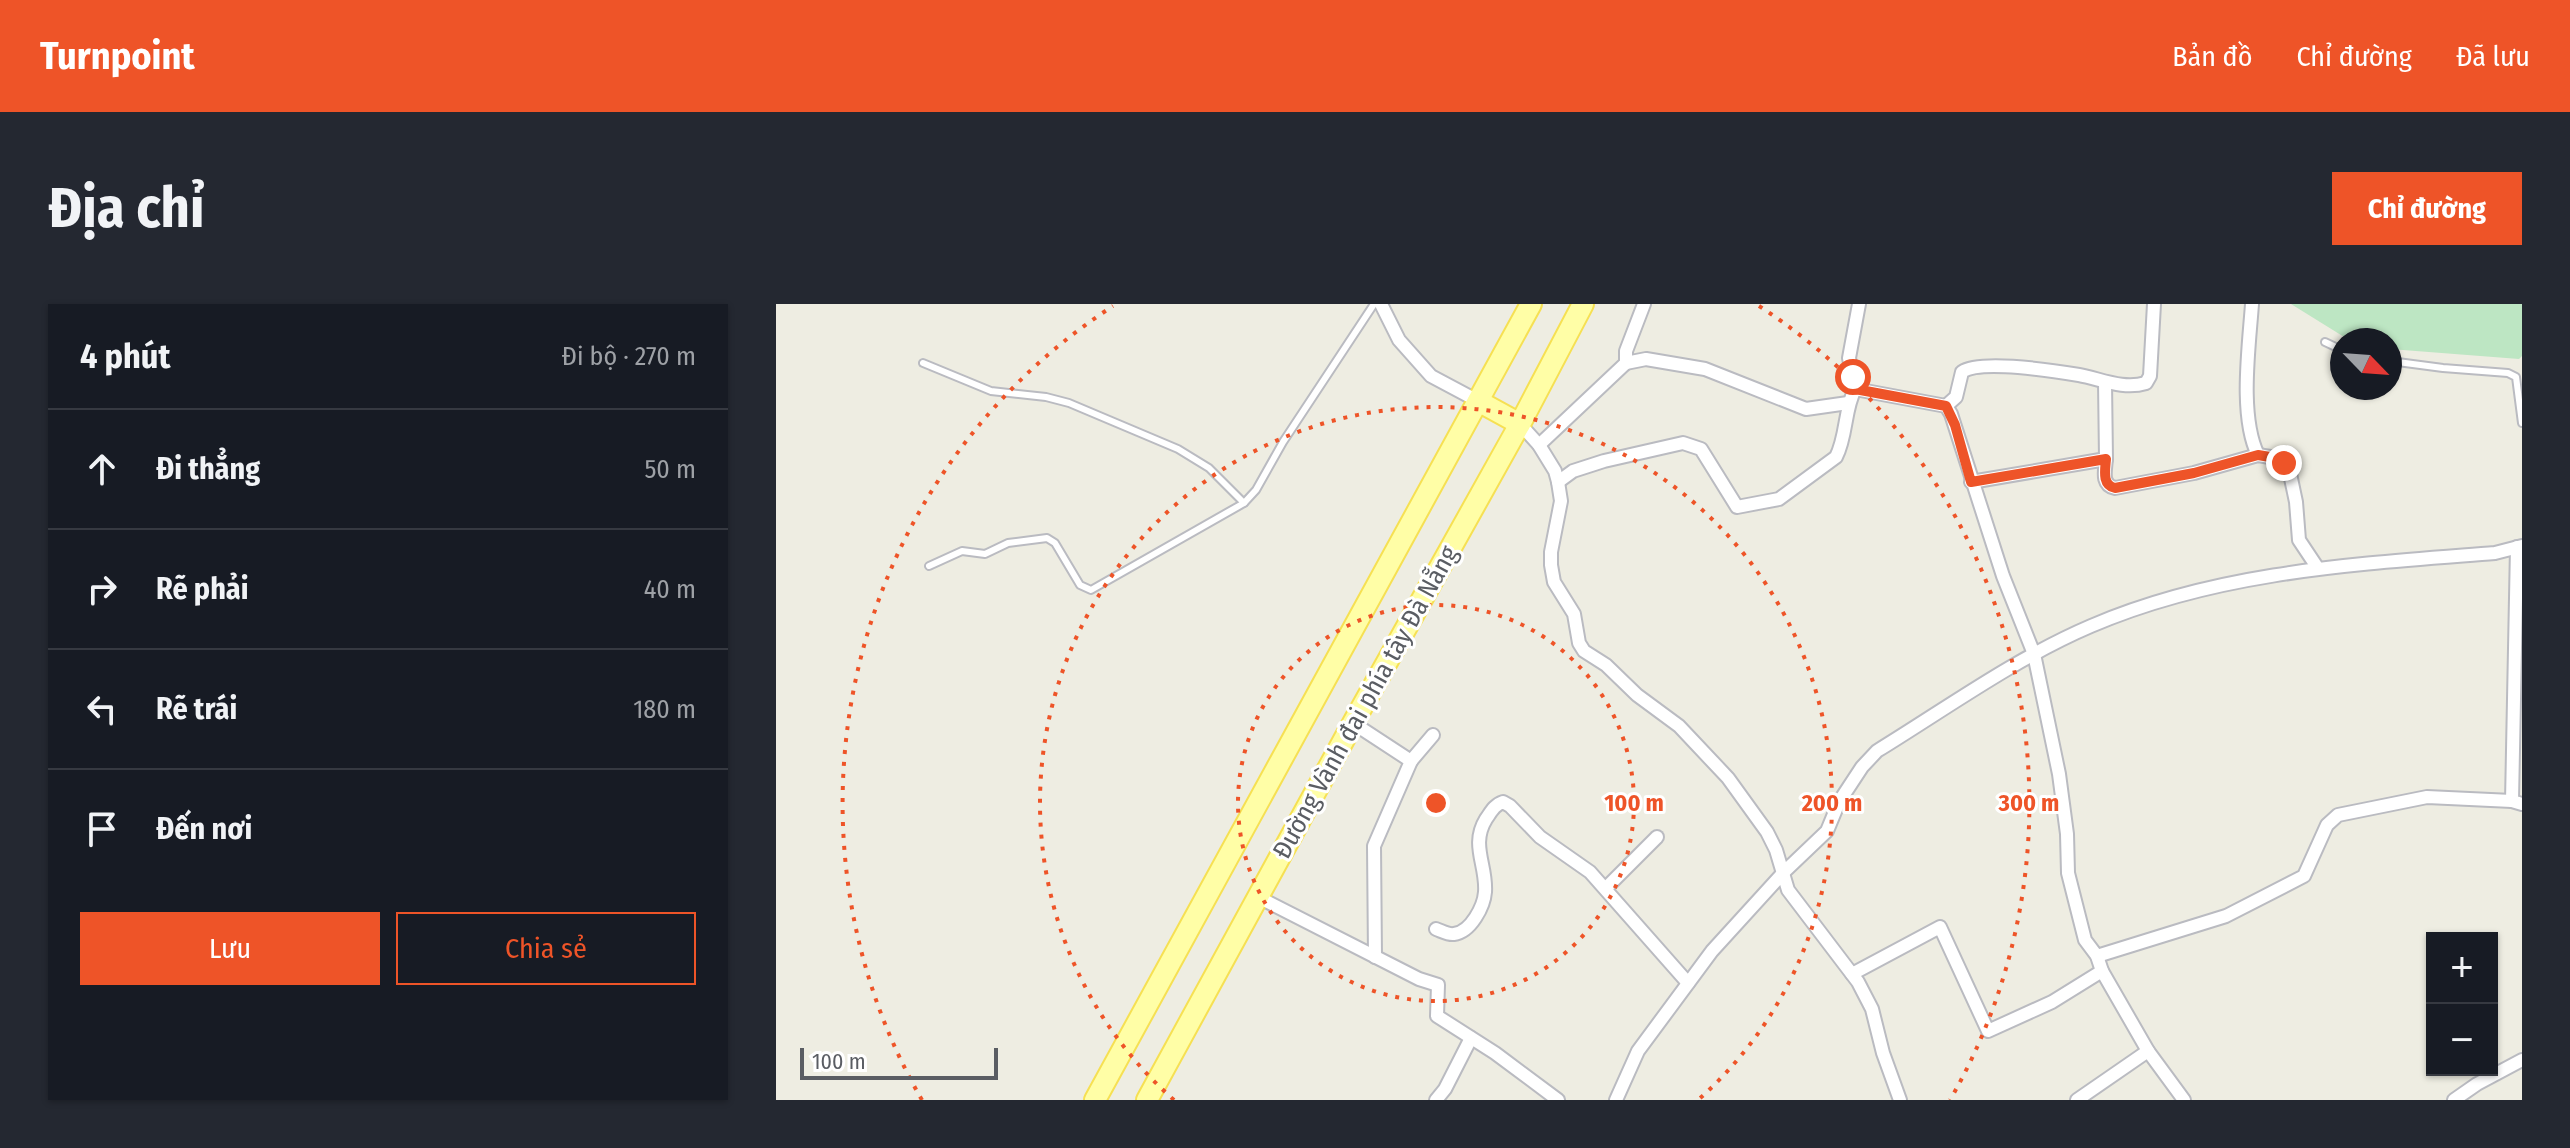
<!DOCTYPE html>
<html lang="vi">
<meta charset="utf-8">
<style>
body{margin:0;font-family:"Fira Sans Condensed",sans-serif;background:#242831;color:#f1f3f6}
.controls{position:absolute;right:24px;bottom:24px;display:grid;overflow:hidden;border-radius:0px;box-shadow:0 2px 6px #0004}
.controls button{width:72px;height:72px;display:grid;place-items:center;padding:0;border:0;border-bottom:2px solid #363941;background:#171b24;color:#f1f3f6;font:40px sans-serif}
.compass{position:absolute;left:1554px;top:24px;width:72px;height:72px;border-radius:50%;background:#171b24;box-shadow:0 2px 6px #0004;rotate:115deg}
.scale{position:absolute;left:24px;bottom:20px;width:198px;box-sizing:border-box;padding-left:8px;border:4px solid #5a5d63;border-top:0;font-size:22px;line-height:28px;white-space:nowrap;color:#5a5d63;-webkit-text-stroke:6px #fff;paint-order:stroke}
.stop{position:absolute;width:24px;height:24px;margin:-18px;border:6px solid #ee5428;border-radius:50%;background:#fff}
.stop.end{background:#ee5428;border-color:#fff;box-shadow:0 2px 8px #0008}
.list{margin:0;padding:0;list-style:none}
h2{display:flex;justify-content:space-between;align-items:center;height:104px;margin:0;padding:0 32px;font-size:34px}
h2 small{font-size:26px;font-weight:400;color:#9ea1a6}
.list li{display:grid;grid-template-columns:52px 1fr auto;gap:24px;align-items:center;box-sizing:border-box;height:120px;padding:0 32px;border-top:2px solid #363941}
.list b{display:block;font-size:30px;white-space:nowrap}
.list em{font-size:26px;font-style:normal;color:#9ea1a6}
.actions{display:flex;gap:16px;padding:24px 32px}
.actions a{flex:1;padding:18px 0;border:2px solid #ee5428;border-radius:0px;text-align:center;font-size:28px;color:#ee5428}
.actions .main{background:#ee5428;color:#fff}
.icon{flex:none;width:44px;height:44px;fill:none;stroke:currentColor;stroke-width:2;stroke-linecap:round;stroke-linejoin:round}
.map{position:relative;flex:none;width:1746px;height:796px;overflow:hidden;border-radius:0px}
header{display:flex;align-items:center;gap:48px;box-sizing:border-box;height:112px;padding:0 40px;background:#ee5428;color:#fff}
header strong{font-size:38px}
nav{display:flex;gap:44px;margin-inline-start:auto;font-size:28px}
.intro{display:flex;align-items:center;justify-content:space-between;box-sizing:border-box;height:192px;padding:0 48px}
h1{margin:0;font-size:56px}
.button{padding:20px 36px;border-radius:0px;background:#ee5428;color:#fff;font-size:28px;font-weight:700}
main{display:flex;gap:48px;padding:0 48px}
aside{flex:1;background:#171b24;border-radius:0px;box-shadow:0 2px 6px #0004}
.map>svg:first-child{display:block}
.green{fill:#bde6c3}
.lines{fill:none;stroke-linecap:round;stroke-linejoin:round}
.lane-casing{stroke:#babbc1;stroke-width:10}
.street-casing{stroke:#babbc1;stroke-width:16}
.primary-casing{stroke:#f6e053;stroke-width:24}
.lane{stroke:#fff;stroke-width:6}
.street{stroke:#fff;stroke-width:12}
.primary{stroke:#fffea6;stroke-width:20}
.route{stroke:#ee5428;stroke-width:10}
.ring{fill:none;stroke:#ee5428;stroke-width:4;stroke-dasharray:4 8}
.labels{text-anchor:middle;stroke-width:6;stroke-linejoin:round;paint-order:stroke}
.street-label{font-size:26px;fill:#5a5d63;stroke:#fff}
.centre{fill:#ee5428;stroke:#fff;stroke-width:4}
.ring-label{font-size:24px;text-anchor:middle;font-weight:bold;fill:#ee5428;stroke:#fff;stroke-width:6;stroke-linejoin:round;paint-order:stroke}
</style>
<header>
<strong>Turnpoint</strong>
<nav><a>Bản đồ</a><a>Chỉ đường</a><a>Đã lưu</a></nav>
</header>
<div class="intro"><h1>Địa chỉ</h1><a class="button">Chỉ đường</a></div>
<main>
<aside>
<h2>4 phút<small>Đi bộ · 270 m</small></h2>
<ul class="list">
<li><svg class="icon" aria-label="ahead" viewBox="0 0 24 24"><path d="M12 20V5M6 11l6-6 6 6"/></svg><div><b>Đi thẳng</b></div><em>50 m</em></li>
<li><svg class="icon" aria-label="right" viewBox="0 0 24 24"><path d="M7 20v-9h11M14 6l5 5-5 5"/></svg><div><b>Rẽ phải</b></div><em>40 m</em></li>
<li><svg class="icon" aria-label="left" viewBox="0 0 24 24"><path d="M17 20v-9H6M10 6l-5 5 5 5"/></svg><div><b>Rẽ trái</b></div><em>180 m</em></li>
<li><svg class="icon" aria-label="arrive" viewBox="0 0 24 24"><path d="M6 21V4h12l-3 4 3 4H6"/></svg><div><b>Đến nơi</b></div></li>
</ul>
<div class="actions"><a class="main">Lưu</a><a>Chia sẻ</a></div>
</aside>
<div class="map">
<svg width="1746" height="796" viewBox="0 0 1746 796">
<rect width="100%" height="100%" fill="#eeede2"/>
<path class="green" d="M 1515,0 L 1746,0 L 1746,52 L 1743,55 L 1614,45 L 1614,36 L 1573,36 Z"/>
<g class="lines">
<defs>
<g id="lane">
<path d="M 1549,38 L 1566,46"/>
<path d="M 1614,57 L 1667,64 L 1732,69 L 1740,73 L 1746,119"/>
<path d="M 147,59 L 215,87 L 270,93 L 293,99 L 402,145 L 433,164 L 468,199"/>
<path d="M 153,262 L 186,247 L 209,250 L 232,239 L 271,234 L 279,239 L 304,281 L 315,286 L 468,199 L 480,186 L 507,138 L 598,0"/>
</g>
<g id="street">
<path d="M 605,0 L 623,36 L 655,72 L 702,97"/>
<path d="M 1083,0 L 1073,54 L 1079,85 L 1170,102 L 1175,110 L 1227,272 L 1258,350 L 1283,470 L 1291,530 L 1292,569 L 1309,636 L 1321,652 L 1326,667 L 1372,747 L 1408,796"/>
<path d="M 1476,0 C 1473,43 1463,112 1482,151"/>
<path d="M 850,59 L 870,55 L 929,65 L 1030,105 L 1072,99"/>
<path d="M 1170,102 L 1180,93 L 1186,68 C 1204,55 1279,67 1303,71 C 1325,75 1347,86 1370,79 L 1374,72 L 1378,0"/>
<path d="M 744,120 L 763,141 L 779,167 L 782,178 L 785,197 L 775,248 L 775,261 L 778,278 L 798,310 L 803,339 L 808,347 L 830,361 L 861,391 L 903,422 L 952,474 L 991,528 L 1000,546 L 1012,586 L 1082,678 L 1096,705 L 1107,749 L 1124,796"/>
<path d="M 763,141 L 850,59 L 850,47 L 868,0"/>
<path d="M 1330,155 C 1329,167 1325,181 1339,184 L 1418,169 L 1482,151 L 1500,154 L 1513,165 L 1520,198 L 1523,236 L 1541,263"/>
<path d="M 782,178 L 797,167 L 828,157 L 907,139 L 925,145 L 961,203 L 1003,195 L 1060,153 C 1071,132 1068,106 1079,85"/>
<path d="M 1195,178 L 1330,155 L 1329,78"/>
<path d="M 1741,243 L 1736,497 L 1746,500"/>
<path d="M 577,419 L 635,457 L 598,542 L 599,653"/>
<path d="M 635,457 L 657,431"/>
<path d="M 830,584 L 881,533"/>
<path d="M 482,593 L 643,675 L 662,681 L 661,712 L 719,749 L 782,796"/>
<path d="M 660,625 C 666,627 672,631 678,630 C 695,628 708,602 709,588 C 711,561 694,541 710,515 C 715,508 718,501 727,498 L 734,502 L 764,533 L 814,568 L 912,679"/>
<path d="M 1321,652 L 1450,612 L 1528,572 L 1551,521 L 1562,511 L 1651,493 L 1736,497"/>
<path d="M 1076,670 L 1164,623 L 1212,727 L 1276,698 L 1326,667"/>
<path d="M 660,796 L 669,785 L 695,734"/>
<path d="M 840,796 L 862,747 L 936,647 L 1008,568 L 1051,527 L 1063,498 L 1086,463 L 1101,447 C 1171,404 1240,354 1315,322 C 1443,267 1582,260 1719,249 L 1746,242"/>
<path d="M 1301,796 L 1372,747"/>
<path d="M 1678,796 L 1701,780 L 1746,756"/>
</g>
<g id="primary">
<path d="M 702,97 L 744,120"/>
<path d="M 319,796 L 755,0"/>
<path d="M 371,796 L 577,419 L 744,120 L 807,0"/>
</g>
</defs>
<use href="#lane" class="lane-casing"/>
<use href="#street" class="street-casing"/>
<use href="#primary" class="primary-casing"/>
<use href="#lane" class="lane"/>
<use href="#street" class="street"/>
<use href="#primary" class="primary"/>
</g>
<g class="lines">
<path class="route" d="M 1077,73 L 1079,85 L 1170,102 L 1179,121 L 1195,178 L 1330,155 C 1329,167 1326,181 1339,184 L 1418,169 L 1482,151 L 1500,154 L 1508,159"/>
</g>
<g class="ring">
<circle cx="660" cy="499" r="198"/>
<path d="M398 796A396 396 0 1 1 922 796"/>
<path d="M146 796A593 593 0 0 1 337 2M983 2A593 593 0 0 1 1174 796"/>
</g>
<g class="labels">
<g class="street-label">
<text transform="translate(589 398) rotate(-61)" y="9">Đường Vành đai phía tây Đà Nẵng</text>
</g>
</g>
<circle cx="660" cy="499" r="12" class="centre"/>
<g class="ring-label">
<text x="858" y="507">100 m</text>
<text x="1056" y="507">200 m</text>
<text x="1253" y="507">300 m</text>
</g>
</svg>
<div class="controls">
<button>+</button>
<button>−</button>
</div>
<svg class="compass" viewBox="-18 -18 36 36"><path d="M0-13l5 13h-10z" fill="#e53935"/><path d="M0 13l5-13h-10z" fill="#9ea1a6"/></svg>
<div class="scale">100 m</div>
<div class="stop" style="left:1077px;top:73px"></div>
<div class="stop end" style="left:1508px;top:159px"></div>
</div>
</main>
